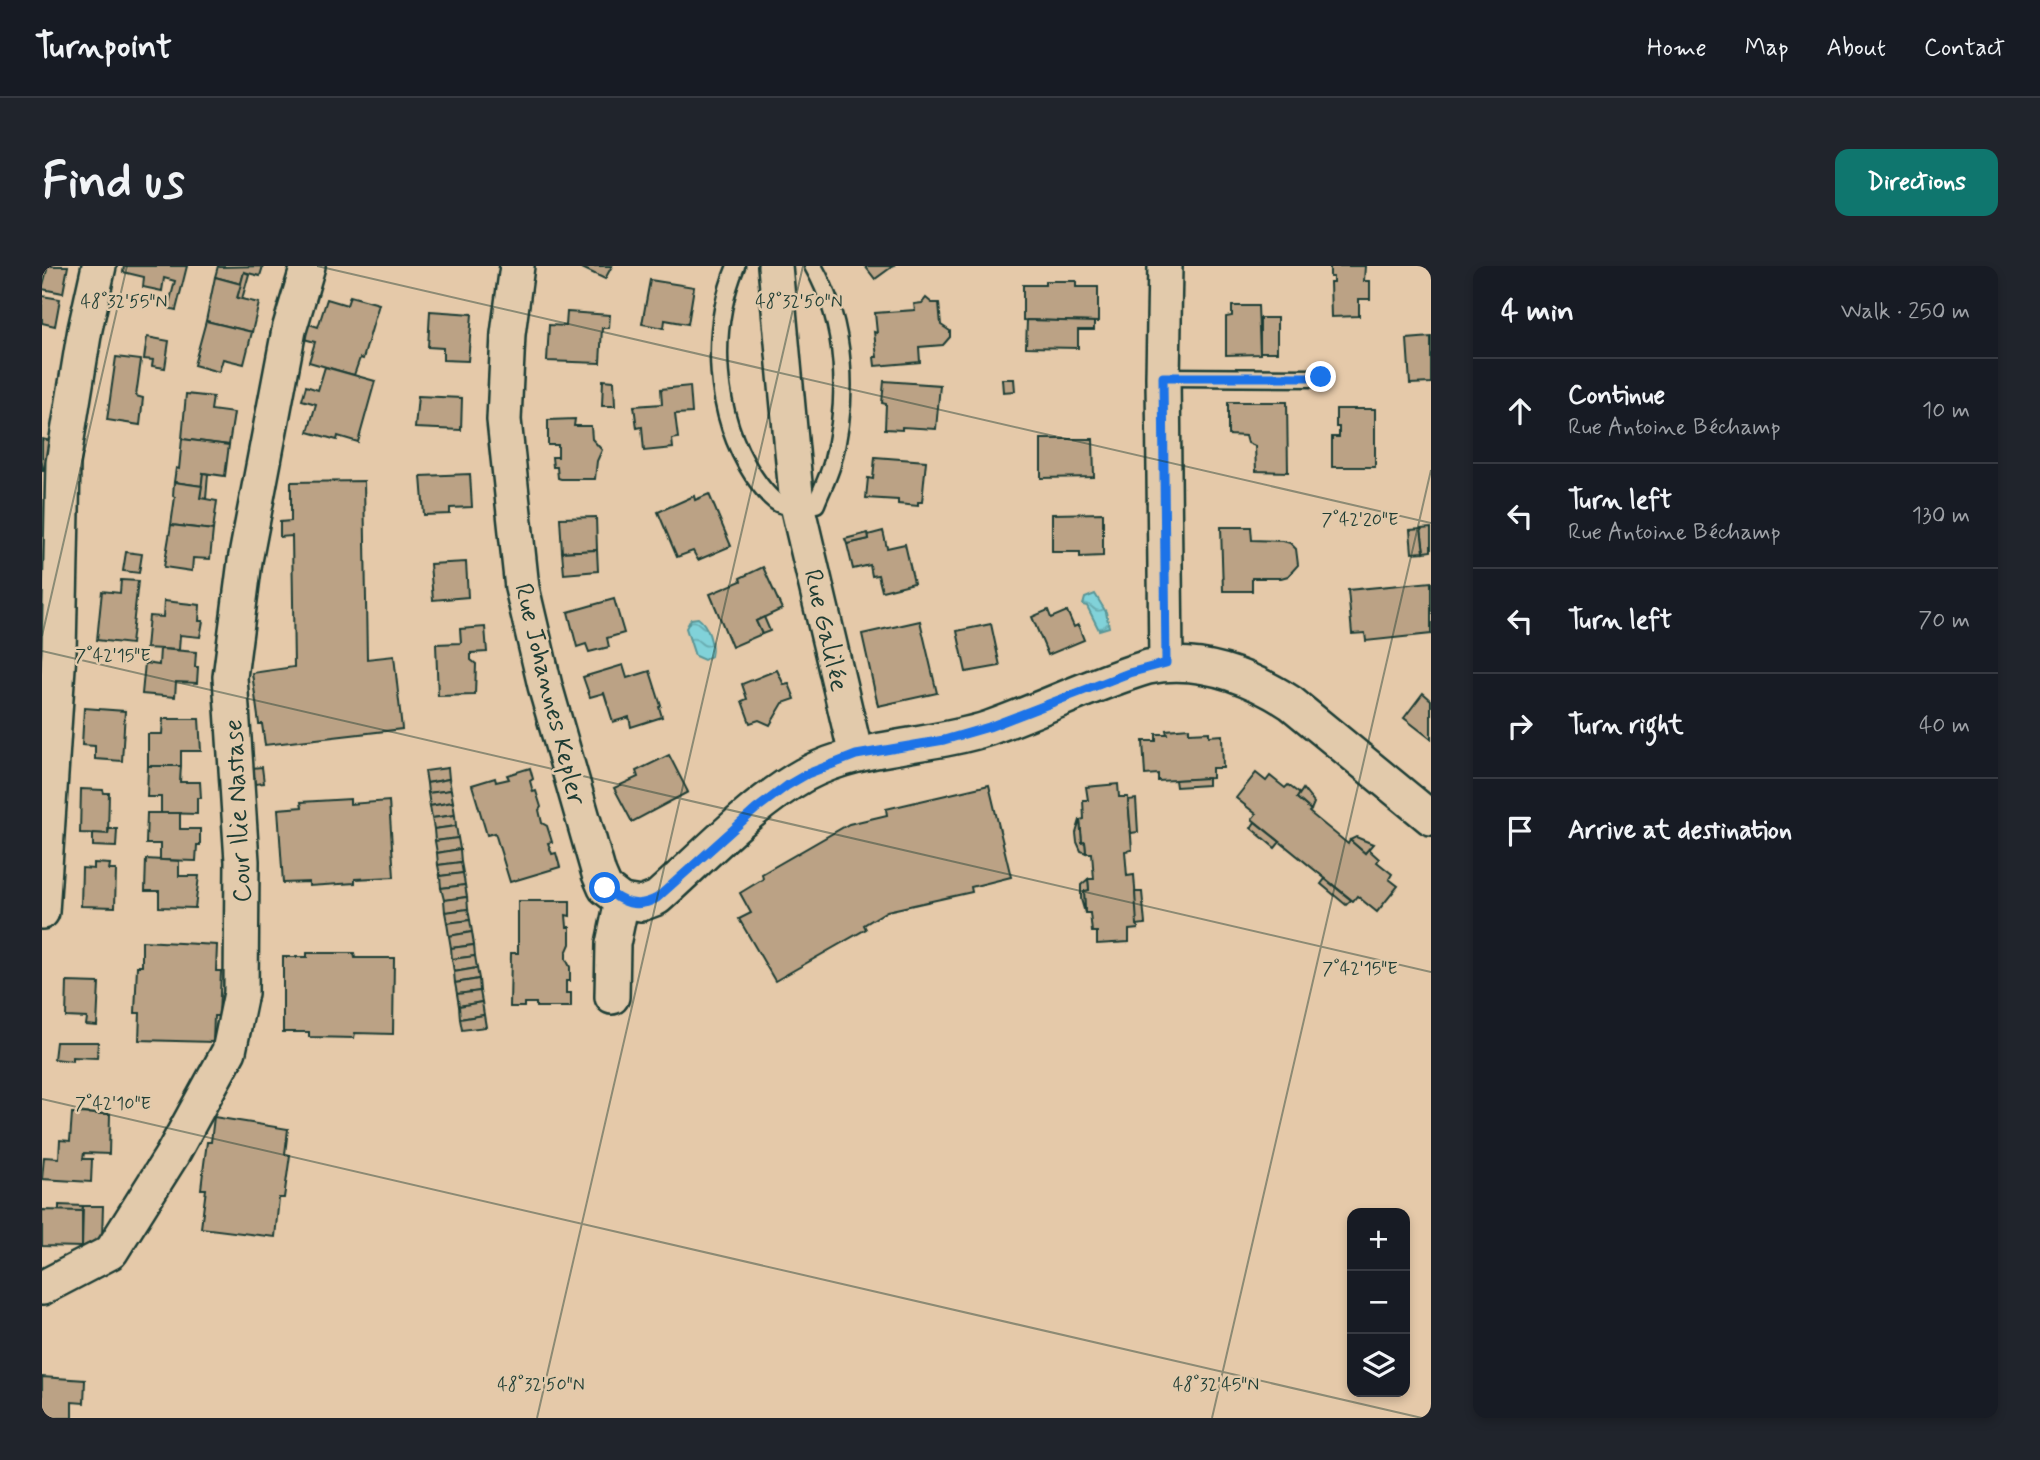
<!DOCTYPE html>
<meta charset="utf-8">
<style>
body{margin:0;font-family:Mynerve,sans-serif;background:#20242c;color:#f1f3f6}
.controls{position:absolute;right:21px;bottom:21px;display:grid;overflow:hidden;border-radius:14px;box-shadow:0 4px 10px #0003}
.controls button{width:63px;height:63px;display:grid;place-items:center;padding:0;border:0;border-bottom:2px solid #363941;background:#171b24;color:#f1f3f6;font:35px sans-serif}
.stop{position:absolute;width:21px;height:21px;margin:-16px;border:5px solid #1a73e8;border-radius:50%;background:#fff}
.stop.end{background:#1a73e8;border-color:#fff;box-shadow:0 2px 7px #0008}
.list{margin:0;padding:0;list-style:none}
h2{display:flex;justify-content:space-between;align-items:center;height:91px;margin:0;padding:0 28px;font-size:30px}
h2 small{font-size:23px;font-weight:400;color:#9ea1a6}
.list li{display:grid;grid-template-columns:46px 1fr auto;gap:21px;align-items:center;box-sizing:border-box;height:105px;padding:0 28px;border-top:2px solid #363941}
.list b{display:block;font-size:26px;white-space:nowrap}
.list p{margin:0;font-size:23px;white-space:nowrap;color:#9ea1a6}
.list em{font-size:23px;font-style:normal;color:#9ea1a6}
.icon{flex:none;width:38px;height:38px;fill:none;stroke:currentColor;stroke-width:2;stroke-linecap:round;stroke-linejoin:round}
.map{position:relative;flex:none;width:1389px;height:1152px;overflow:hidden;border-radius:14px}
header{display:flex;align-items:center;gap:42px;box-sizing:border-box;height:98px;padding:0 35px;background:#171b24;border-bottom:2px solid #363941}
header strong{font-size:33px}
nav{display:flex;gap:38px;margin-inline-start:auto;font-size:24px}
.intro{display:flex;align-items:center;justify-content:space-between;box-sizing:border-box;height:168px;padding:0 42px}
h1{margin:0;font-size:49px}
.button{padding:18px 32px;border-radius:14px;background:#0f766e;color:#fff;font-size:24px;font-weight:700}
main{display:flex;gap:42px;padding:0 42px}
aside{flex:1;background:#171b24;border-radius:14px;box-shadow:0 4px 10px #0003}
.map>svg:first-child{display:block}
.water{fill:url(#water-waves);stroke:#5a9697;stroke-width:2}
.building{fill:#bba285;stroke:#1f3d34;stroke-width:2}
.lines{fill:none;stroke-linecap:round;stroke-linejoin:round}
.service-casing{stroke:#1f3d34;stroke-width:21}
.minor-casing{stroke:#1f3d34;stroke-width:38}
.service{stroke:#e2caab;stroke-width:16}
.minor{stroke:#e2caab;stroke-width:33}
.route{stroke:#1a73e8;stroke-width:9}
.ticks{fill:none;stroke:#1f3d34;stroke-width:2;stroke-opacity:0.45}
.labels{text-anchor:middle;stroke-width:5;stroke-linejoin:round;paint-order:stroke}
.street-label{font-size:26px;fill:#1f3d34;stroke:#e2caab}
.ticks-label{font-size:18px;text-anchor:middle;fill:#1f3d34;stroke:#e2caab;stroke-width:5;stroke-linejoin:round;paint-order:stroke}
</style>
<header>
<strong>Turnpoint</strong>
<nav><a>Home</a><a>Map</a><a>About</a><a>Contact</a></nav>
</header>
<div class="intro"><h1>Find us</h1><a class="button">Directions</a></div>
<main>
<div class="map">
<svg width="1389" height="1152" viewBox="0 0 1389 1152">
<defs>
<pattern id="water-waves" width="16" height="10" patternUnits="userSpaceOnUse" patternTransform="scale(1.75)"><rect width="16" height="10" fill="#81d2d9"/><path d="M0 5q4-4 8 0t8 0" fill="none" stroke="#69acb1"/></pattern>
</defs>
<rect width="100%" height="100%" fill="#e5c9a9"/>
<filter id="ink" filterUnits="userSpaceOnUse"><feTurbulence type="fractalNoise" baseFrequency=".0143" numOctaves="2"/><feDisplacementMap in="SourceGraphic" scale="14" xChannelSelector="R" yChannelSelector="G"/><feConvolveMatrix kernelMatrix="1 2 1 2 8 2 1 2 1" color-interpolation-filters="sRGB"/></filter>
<g filter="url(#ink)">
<g class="water">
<path d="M 1053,328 L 1064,346 L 1067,361 L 1057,364 L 1045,340 L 1041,339 L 1043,332 Z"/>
<path d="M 656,352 C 666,359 672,378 669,390 L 662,394 L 653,390 L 644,362 L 649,353 Z"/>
</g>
<g class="building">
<path d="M 6,0 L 26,0 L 21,27 L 0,23 Z"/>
<path d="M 82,0 L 145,0 L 134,44 L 126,42 L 133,15 L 122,12 L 120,25 L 101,21 L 102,11 L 81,6 Z"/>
<path d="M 176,0 L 178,1 L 221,0 L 218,10 L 202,6 L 199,18 L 173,11 Z"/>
<path d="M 536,0 L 570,0 L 563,13 Z"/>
<path d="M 823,0 L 851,0 L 833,13 Z"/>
<path d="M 1288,0 L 1323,0 L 1322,15 L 1328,15 L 1328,33 L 1317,33 L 1317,50 L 1289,51 L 1288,16 L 1291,16 L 1291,11 L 1288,11 Z"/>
<path d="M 202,6 L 207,8 L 200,33 L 195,32 Z"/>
<path d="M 173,11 L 199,18 L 195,32 L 217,37 L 210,66 L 164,55 Z"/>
<path d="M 608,14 L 652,21 L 646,58 L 623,54 L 622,62 L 600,58 Z"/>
<path d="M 1003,15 L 1034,15 L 1034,21 L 1056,21 L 1056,56 L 981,54 L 981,19 L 1003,19 Z"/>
<path d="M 0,30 L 18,33 L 13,60 L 0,57 Z"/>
<path d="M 308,30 L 337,38 L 321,93 L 318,92 L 312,109 L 267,96 L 273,76 L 262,73 L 267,58 L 276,61 L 285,33 L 305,39 Z"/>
<path d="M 884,32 L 890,37 L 897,37 L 899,59 L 908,65 L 908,71 L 901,79 L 877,81 L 878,96 L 833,100 L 832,91 L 835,91 L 832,66 L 835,67 L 833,47 L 873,44 L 872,38 L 880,37 Z"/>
<path d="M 1190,40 L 1216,40 L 1218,88 L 1184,89 L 1184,51 L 1190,50 Z"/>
<path d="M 388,45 L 430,48 L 426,95 L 401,94 L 401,82 L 386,81 Z"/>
<path d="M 525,46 L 568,49 L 567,62 L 560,62 L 558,97 L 505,95 L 507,59 L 524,60 Z"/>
<rect x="1218" y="52" width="17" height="34"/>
<path d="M 985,54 L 1052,56 L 1052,64 L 1036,64 L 1036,82 L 984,81 Z"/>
<path d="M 164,55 L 210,66 L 202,98 L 181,93 L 177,106 L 152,99 Z"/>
<path d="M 105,71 L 127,75 L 123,102 L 110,100 L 111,94 L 102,93 Z"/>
<path d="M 1389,71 L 1389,117 L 1368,118 L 1365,73 Z"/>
<path d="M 74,91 L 99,94 L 94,130 L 101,132 L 98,159 L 65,154 Z"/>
<path d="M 283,101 L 333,115 L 316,176 L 296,170 L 295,174 L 266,166 L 274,138 L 260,134 L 264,120 L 276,124 Z"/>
<path d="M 960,113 L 972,113 L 973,125 L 961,126 Z"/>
<path d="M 561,114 L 572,115 L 573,140 L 560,140 Z"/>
<path d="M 842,115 L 898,119 L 894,163 L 860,161 L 860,164 L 843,163 L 844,138 L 840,137 Z"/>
<path d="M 648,120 L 650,147 L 633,148 L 636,172 L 630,173 L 631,182 L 602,185 L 600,161 L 595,162 L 592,140 L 620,138 L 619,123 Z"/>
<path d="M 144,128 L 171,131 L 169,144 L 192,147 L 187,179 L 140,173 Z"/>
<path d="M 376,130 L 420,132 L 419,164 L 373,162 Z"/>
<path d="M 1186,136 L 1245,136 L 1246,206 L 1214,205 L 1213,180 L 1206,177 L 1204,170 L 1186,169 Z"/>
<path d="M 1294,143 L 1333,143 L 1333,201 L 1290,201 L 1290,171 L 1297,171 L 1297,161 L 1294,161 Z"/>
<path d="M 533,153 L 532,160 L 549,160 L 550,173 L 560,184 L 555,195 L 553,213 L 519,213 L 516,212 L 515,201 L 511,201 L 510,191 L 516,191 L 516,179 L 506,179 L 506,154 Z"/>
<path d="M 0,173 L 9,175 L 1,205 L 0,205 Z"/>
<path d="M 140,173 L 187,179 L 183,210 L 161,207 L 160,220 L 132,216 L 134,202 L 137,203 Z"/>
<path d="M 999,173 L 1051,173 L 1052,211 L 999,212 Z"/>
<path d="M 833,191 L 884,195 L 880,236 L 876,236 L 876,240 L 856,238 L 856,234 L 824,232 L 826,212 L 831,213 Z"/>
<path d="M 161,207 L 166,208 L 164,233 L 158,232 Z"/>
<path d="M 428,208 L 430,241 L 408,242 L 408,248 L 382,249 L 379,210 Z"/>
<path d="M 322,215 L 325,393 L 352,390 L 360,463 L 223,479 L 220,458 L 217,458 L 210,407 L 252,401 L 250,270 L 238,271 L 238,256 L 249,255 L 249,216 Z"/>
<path d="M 132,216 L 160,220 L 158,232 L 175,235 L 171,264 L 129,259 L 133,231 L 131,230 Z"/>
<path d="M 667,228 L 689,280 L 656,294 L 651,285 L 635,291 L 616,246 L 652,230 L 653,234 Z"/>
<path d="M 1061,247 L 1061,290 L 1038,291 L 1038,286 L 1010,286 L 1010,248 Z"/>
<path d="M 554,251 L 555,284 L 520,286 L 518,252 Z"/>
<path d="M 129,259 L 171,264 L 168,293 L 151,292 L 150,305 L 122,301 Z"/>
<path d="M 1179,261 L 1209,261 L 1210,274 L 1241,275 L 1248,277 L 1254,283 L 1256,299 L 1246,310 L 1239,312 L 1210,312 L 1210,325 L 1181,325 Z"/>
<path d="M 1389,262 L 1389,285 L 1382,286 L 1379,263 Z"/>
<path d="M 1379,263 L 1382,286 L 1370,287 L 1368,264 Z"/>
<path d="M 841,265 L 845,282 L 863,278 L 872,317 L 840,325 L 836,309 L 830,310 L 828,299 L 811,303 L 805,278 L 827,273 L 826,269 Z"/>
<path d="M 826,267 L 827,273 L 805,278 L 803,273 Z"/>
<path d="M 555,284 L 556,305 L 522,308 L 520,286 Z"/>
<path d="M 84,286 L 100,288 L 97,307 L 81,305 Z"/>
<path d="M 424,296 L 426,331 L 391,334 L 388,298 Z"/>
<path d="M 721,301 L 740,343 L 714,355 L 720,368 L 690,381 L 668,328 L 699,315 L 698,312 Z"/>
<path d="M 79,314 L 96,315 L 89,378 L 55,374 L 60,325 L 78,327 Z"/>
<path d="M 1389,316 L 1389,368 L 1324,375 L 1323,367 L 1310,368 L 1306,324 Z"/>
<path d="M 572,333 L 582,367 L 565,372 L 567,381 L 547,386 L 544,378 L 535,381 L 526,346 Z"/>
<path d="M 122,335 L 158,339 L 157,355 L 161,355 L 158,371 L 138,369 L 137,384 L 104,382 L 107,350 L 121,351 Z"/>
<path d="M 1006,344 L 1009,352 L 1025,345 L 1032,361 L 1036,359 L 1042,374 L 1006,389 L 990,351 Z"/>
<path d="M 722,351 L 728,365 L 720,368 L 714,355 Z"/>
<path d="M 878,355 L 895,427 L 836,440 L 820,368 Z"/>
<path d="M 949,358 L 958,400 L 924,406 L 915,365 Z"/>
<path d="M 443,361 L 445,386 L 429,387 L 429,394 L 434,398 L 433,429 L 396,430 L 394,378 L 419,377 L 418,363 Z"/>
<path d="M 118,383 L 154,386 L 153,401 L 156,401 L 155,417 L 134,416 L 133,431 L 100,428 L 103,397 L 117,399 Z"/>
<path d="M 581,399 L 585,412 L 608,405 L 619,440 L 617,441 L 620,451 L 589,461 L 587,451 L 571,456 L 562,427 L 548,431 L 541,411 Z"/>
<path d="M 735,404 L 742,419 L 747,418 L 753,433 L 741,437 L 728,459 L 717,454 L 708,457 L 700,435 L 705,433 L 700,418 Z"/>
<path d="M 1381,427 L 1389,434 L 1389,473 L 1362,452 Z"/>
<path d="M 42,442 L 83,445 L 80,495 L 53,493 L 53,480 L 40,479 Z"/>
<path d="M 121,453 L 157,453 L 159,485 L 139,485 L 139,500 L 106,500 L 106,468 L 120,468 Z"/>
<path d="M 1147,462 L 1147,467 L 1167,466 L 1167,470 L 1180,469 L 1181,502 L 1170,502 L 1170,512 L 1116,515 L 1116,508 L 1103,509 L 1101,475 L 1114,475 L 1114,468 L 1125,468 L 1124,464 Z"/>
<path d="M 627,489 L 646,526 L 590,556 L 572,522 L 596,511 L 594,505 Z"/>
<path d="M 106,500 L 139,500 L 138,516 L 158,516 L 159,532 L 155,532 L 155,548 L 119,547 L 119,531 L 105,531 Z"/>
<path d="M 220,501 L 222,517 L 213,518 L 210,502 Z"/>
<path d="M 406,502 L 407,513 L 385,517 L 383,505 Z"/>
<path d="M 488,502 L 491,513 L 488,515 L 491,526 L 494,525 L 499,541 L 497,544 L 500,557 L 505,560 L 510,576 L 506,577 L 510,588 L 514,587 L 518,601 L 468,616 L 453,567 L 445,569 L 430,519 L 453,512 L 454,516 L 467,513 L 465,509 Z"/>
<path d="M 1214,507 L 1224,515 L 1228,510 L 1243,522 L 1246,519 L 1258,528 L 1255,532 L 1269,544 L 1267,546 L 1306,578 L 1308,574 L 1323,587 L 1326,583 L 1337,593 L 1335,596 L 1350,608 L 1347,613 L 1356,620 L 1335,646 L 1315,630 L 1311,635 L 1210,553 L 1214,548 L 1194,532 Z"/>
<path d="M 1166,512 L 1166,519 L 1134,521 L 1133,514 Z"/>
<path d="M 407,513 L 409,524 L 386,527 L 385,517 Z"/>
<path d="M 1076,518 L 1077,531 L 1086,531 L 1090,584 L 1083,585 L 1085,610 L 1092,609 L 1096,663 L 1087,664 L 1087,676 L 1055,678 L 1055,666 L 1050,666 L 1048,647 L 1043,647 L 1042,625 L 1047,624 L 1046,613 L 1052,613 L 1050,587 L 1044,587 L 1043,576 L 1040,577 L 1038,554 L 1042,553 L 1041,534 L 1046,534 L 1044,521 Z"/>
<path d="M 947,519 L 969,611 L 929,621 L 930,626 L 845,645 L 822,659 L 824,663 L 733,715 L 697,653 L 709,647 L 698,627 L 721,613 L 720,608 L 807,558 L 845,549 L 844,543 Z"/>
<path d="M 39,523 L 61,524 L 62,527 L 67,527 L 66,568 L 38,567 Z"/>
<path d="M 1261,523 L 1272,537 L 1269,544 L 1255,532 Z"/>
<path d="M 409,524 L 411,536 L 388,540 L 386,527 Z"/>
<path d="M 308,533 L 308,538 L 347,535 L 352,611 L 313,613 L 313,617 L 267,620 L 267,616 L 241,617 L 236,543 L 260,541 L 259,536 Z"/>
<path d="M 1094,533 L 1096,566 L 1089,567 L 1086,534 Z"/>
<path d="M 411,536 L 413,549 L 390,552 L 388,540 Z"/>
<path d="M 105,547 L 138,547 L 138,563 L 158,563 L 158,579 L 155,579 L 154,595 L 118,594 L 118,578 L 104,578 Z"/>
<path d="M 413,549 L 414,560 L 392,563 L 390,552 Z"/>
<path d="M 1038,554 L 1040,577 L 1043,576 L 1044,587 L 1039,585 L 1035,576 L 1034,567 Z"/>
<path d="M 1213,556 L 1238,576 L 1233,582 L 1209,562 Z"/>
<path d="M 414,560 L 416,572 L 393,575 L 392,563 Z"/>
<path d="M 67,563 L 75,563 L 74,581 L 51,580 L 51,567 L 66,568 Z"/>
<path d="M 1314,571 L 1331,578 L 1323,587 L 1308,574 Z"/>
<path d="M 416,572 L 418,583 L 395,587 L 393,575 Z"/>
<path d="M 418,583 L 419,596 L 396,599 L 395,587 Z"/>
<path d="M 104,593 L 137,595 L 137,610 L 157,610 L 153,642 L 117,641 L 117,625 L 103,625 Z"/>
<path d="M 419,596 L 421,607 L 398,610 L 396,599 Z"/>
<path d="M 52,597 L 68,598 L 67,604 L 74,604 L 73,641 L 39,640 L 40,602 L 52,603 Z"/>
<path d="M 421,607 L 423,619 L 399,622 L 398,610 Z"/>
<path d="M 1046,613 L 1047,624 L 1042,625 L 1043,647 L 1039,633 L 1039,619 Z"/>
<path d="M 1283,613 L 1309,634 L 1304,639 L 1279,618 Z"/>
<path d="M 423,619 L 425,631 L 402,634 L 399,622 Z"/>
<path d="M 1093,626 L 1100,626 L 1103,658 L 1095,659 Z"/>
<path d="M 425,631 L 426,643 L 403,646 L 402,634 Z"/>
<path d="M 476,635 L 528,635 L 528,650 L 524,649 L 525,661 L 528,661 L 528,678 L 524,687 L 524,693 L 528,701 L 528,715 L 524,715 L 524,727 L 529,727 L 529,741 L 494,741 L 494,737 L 482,737 L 482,741 L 468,741 L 469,687 L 476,687 Z"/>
<path d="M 426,643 L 428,654 L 405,657 L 403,646 Z"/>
<path d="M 428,654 L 430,666 L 407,670 L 405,657 Z"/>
<path d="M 430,666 L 432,679 L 409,682 L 407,670 Z"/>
<path d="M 100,675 L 175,679 L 174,705 L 179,705 L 177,750 L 172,750 L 171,776 L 97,774 L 98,747 L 93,747 L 95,700 L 100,700 Z"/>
<path d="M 432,679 L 433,690 L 410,693 L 409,682 Z"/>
<path d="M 265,687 L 312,687 L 313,692 L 352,692 L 351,768 L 313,767 L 312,772 L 267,771 L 267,766 L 241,766 L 241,691 L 265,691 Z"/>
<path d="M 433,690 L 435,702 L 412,706 L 410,693 Z"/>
<path d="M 435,702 L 437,713 L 413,717 L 412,706 Z"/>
<path d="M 437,713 L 438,725 L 415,728 L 413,717 Z"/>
<path d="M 25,716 L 57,717 L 55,760 L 44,759 L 45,752 L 24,751 Z"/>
<path d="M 438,725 L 440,736 L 417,740 L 415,728 Z"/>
<path d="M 440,736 L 442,749 L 418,753 L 417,740 Z"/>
<path d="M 442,749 L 444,761 L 420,764 L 418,753 Z"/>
<path d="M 14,776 L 56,776 L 55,792 L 30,791 L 30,795 L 12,793 Z"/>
<path d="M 30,847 L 68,848 L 67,888 L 42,887 L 41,893 L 50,893 L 49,916 L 0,913 L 2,891 L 17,892 L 18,874 L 28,875 Z"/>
<path d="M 172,851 L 246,863 L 243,888 L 248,889 L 242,932 L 237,932 L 233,971 L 159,962 L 164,923 L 159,923 L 162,898 L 165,876 L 169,876 Z"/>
<path d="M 17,939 L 41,940 L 40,945 L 17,945 Z"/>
<path d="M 41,940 L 61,940 L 60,972 L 40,981 Z"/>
<path d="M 0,944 L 40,945 L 40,981 L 0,980 Z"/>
<path d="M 0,1111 L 43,1114 L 42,1137 L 30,1136 L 30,1152 L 0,1152 Z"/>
</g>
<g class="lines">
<defs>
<g id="service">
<path d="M 694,0 C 667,65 672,149 711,209 C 717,218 726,231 736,237 C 746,242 764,238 774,238 C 779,225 786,212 790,198 C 807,134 805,59 771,0"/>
<path d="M 1121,111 L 1279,112"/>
</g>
<g id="minor">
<path d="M 475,0 L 466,68 L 462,154 L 480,322 L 503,420 L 557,608 L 563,622 L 580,635"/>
<path d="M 733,0 L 755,239 L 814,489"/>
<path d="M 1123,0 L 1121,111 L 1124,397"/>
<path d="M 0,646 L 17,386 L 21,197 L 43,63 L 57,0"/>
<path d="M 570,731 L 571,678 L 580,635 L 599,638 L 615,632 C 660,592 710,538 762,509 C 819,478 887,482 947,462 C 1001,443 1052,417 1106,401 C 1157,391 1207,410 1249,437 L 1389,552"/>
<path d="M 0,1022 L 69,986 L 130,889 L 187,785 L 199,727 L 200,595 L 188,411 L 203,295 L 247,64 L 266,0"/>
</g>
</defs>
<use href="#service" class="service-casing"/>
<use href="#minor" class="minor-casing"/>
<use href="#service" class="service"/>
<use href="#minor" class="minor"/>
</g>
</g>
<g class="lines" filter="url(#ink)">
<path class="route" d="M 563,622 C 579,637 595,643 615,632 L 714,543 L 746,519 L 765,508 L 814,489 L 902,474 L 947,461 L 1087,407 L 1124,397 L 1121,111 L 1279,111"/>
</g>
<path class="ticks" d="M 275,0 L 1389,257M 0,370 L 85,0M 0,385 L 1389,706M 0,833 L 1380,1152M 495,1152 L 761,0M 1170,1152 L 1389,204"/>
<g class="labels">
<g class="street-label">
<text transform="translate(785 364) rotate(77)" y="9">Rue Galilée</text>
<text transform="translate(509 428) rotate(76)" y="9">Rue Johannes Kepler</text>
<text transform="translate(195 545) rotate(-93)" y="9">Cour Ilie Nastase</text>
</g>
</g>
<g class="ticks-label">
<text x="82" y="41">48°32'55"N</text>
<text x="757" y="41">48°32'50"N</text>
<text x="1318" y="259">7°42'20"E</text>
<text x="71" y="395">7°42'15"E</text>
<text x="1318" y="708">7°42'15"E</text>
<text x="71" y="843">7°42'10"E</text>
<text x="499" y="1124">48°32'50"N</text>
<text x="1174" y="1124">48°32'45"N</text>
</g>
</svg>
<div class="controls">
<button>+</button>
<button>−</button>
<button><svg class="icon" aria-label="layers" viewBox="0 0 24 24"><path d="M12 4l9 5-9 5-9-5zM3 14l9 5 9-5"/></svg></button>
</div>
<div class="stop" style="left:563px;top:622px"></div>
<div class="stop end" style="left:1279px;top:111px"></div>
</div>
<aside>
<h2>4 min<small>Walk · 250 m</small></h2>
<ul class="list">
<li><svg class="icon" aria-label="ahead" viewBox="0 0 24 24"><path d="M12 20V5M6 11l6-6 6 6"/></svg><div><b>Continue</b><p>Rue Antoine Béchamp</p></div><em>10 m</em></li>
<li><svg class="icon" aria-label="left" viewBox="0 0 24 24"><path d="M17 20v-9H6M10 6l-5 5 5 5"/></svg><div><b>Turn left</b><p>Rue Antoine Béchamp</p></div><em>130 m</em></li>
<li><svg class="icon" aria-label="left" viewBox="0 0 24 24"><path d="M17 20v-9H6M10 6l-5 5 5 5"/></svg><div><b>Turn left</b></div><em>70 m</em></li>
<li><svg class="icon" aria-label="right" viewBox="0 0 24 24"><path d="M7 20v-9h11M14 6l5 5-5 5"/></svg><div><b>Turn right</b></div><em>40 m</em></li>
<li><svg class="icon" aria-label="arrive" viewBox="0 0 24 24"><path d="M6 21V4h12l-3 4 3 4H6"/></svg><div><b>Arrive at destination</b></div></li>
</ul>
</aside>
</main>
